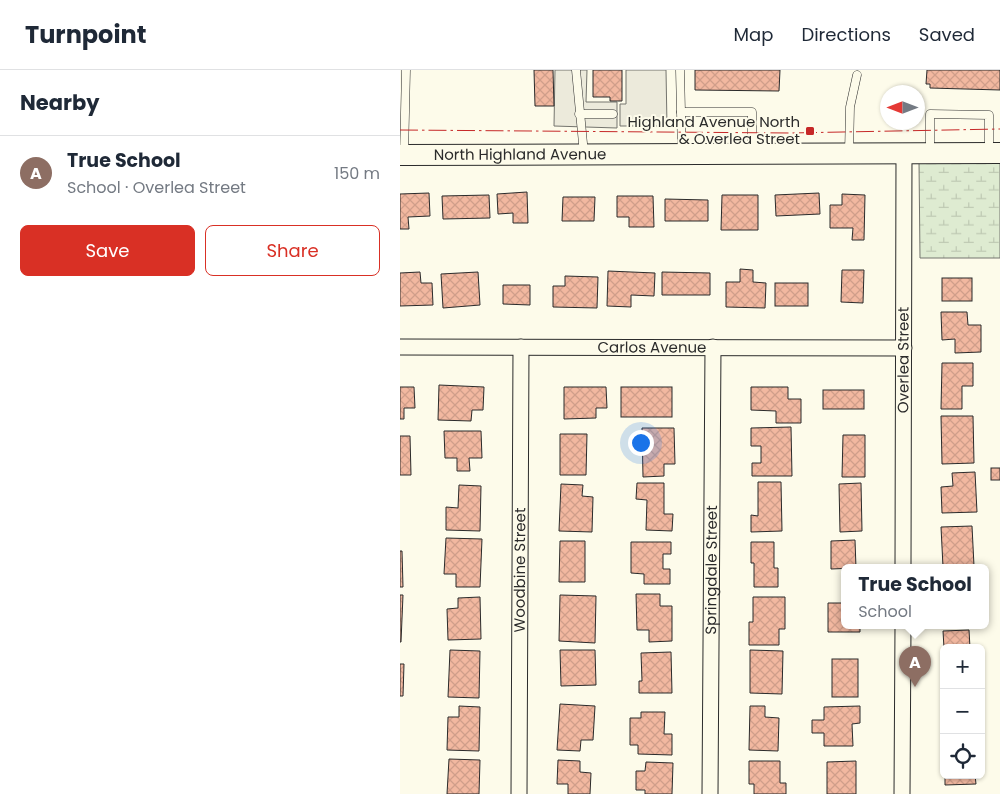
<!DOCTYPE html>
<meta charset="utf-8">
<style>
body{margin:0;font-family:Poppins,sans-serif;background:#f2f2f3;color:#1f2937}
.controls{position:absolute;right:15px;bottom:15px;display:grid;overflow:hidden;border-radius:8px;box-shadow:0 1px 4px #0004}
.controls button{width:45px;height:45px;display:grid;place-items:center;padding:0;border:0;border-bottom:1px solid #e0e1e3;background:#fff;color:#1f2937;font:25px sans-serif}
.compass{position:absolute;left:480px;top:15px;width:45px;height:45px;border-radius:50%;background:#fff;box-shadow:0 1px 4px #0004;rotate:270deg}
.you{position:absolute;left:240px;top:372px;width:18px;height:18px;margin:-12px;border:4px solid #fff;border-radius:50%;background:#1a73e8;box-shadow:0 0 0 8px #1a73e833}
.badge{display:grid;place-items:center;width:32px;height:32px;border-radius:50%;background:#d93025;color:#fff;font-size:16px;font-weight:700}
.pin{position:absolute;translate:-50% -41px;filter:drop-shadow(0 1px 2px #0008)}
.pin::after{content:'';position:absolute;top:26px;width:18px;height:15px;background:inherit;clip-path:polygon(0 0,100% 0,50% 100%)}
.popup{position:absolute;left:441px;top:494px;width:148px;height:65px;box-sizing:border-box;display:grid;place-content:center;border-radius:8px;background:#fff;filter:drop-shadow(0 1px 4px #0005);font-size:16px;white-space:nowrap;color:#747a83}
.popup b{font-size:19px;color:#1f2937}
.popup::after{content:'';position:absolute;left:50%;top:100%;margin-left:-10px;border:10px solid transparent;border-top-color:#fff}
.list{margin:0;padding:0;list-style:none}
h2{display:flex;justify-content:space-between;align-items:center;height:65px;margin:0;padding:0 20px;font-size:21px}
h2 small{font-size:16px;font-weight:400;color:#747a83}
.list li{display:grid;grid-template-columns:32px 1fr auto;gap:15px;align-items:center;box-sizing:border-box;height:75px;padding:0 20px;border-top:1px solid #e0e1e3}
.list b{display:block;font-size:19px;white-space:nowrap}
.list p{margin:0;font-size:16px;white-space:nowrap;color:#747a83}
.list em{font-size:16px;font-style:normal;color:#747a83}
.actions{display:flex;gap:10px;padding:15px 20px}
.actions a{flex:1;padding:11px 0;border:1px solid #d93025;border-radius:8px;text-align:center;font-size:18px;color:#d93025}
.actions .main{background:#d93025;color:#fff}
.icon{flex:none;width:28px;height:28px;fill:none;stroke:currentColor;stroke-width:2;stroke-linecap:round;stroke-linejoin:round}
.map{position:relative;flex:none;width:600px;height:724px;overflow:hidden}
header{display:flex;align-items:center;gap:30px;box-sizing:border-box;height:70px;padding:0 25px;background:#fff;border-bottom:1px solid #e0e1e3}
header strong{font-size:24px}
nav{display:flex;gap:28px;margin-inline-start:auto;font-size:18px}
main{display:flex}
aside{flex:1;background:#fff}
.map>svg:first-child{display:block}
.wetland{fill:url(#wetland-marsh);stroke:#74746e}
.parking{fill:#eceadb;stroke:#74746e}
.building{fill:url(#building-cross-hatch);stroke:#2b2b2b}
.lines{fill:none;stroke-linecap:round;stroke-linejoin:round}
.lane-casing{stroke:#2b2b2b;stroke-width:9}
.street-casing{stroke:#2b2b2b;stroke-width:17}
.secondary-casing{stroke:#2b2b2b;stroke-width:22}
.lane{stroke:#fdfbea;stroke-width:8}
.street{stroke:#fdfbea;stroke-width:15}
.secondary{stroke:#fdfbea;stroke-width:20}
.power{stroke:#c62828;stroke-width:1;stroke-dasharray:18 4 2.5 4;stroke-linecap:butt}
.poi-dot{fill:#c62828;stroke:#fdfbea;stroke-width:2}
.labels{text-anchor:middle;stroke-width:4;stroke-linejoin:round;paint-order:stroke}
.poi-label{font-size:15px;fill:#2b2b2b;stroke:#fdfbea;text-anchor:end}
.street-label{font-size:15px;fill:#2b2b2b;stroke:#fdfbea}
</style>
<header>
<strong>Turnpoint</strong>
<nav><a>Map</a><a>Directions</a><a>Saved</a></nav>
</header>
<main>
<aside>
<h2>Nearby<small></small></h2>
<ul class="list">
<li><span class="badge" style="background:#8d6e63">A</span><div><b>True School</b><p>School · Overlea Street</p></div><em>150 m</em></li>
</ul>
<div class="actions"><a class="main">Save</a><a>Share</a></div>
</aside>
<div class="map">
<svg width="600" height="724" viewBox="0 0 600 724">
<defs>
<pattern id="wetland-marsh" width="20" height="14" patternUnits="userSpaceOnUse" patternTransform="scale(1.25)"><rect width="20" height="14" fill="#deebd1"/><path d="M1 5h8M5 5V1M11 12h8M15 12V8" fill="none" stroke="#bfcab4"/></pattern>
<pattern id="building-cross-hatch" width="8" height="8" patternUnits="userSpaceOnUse" patternTransform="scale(1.25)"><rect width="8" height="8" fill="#f2b8a0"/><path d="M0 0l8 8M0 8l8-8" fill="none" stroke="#d09e8a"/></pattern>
</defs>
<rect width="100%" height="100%" fill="#fdfbea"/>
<path class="wetland" d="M 600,91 L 600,188 L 520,188 L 519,92 Z"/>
<g class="parking">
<path d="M 155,0 L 187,0 L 186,32 L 217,32 L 217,58 L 154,56 Z"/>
<path d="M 226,0 L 266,0 L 267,56 L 220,56 L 220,34 L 226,34 Z"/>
</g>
<g class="building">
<path d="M 134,0 L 153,0 L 154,36 L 135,36 Z"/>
<path d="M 193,0 L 222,0 L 222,31 L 210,31 L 210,27 L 193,27 Z"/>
<path d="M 295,0 L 380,0 L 379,21 L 295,20 Z"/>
<path d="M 527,0 L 600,0 L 600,20 L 530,18 L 530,14 L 526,14 Z"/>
<path d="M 127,122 L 128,153 L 113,153 L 113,143 L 98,144 L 97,124 Z"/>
<path d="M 29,123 L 30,146 L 8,147 L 9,159 L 0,159 L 0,124 Z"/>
<path d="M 419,123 L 420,144 L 376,146 L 375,125 Z"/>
<path d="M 442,124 L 465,125 L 464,170 L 452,170 L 453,158 L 430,158 L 430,135 L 442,135 Z"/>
<path d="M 89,125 L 90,148 L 43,149 L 42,126 Z"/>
<path d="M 322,125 L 358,125 L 358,160 L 321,160 Z"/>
<path d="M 217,126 L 253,126 L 254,157 L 229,157 L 229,147 L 217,147 Z"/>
<path d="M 163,127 L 195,127 L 194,151 L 162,151 Z"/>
<path d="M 265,129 L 308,130 L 308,151 L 265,151 Z"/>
<path d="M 340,199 L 353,200 L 353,212 L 366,213 L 365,238 L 326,237 L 326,212 L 340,212 Z"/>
<path d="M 442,200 L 464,200 L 463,233 L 441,232 Z"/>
<path d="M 208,201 L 255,203 L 254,226 L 231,225 L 231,237 L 207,236 Z"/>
<path d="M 20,202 L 21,213 L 32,213 L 33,235 L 0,236 L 0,203 Z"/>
<path d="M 78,202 L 80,235 L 43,238 L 41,204 Z"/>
<path d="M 262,202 L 310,203 L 310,225 L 262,225 Z"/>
<path d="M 165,206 L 198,207 L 197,238 L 153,237 L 153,216 L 165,216 Z"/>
<rect x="542" y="208" width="30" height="23"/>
<rect x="375" y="213" width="33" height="23"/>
<path d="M 103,215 L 130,215 L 130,235 L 103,234 Z"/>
<path d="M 541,242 L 567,242 L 568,255 L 581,255 L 581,282 L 555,283 L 555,269 L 542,270 Z"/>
<path d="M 542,293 L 573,293 L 573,316 L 562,316 L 562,339 L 541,339 Z"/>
<path d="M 39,315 L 84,317 L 83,340 L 72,340 L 71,351 L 38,350 Z"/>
<path d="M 0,317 L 14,317 L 15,338 L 4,338 L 4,349 L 0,349 Z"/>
<path d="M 164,317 L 206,317 L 207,338 L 196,338 L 196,348 L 164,349 Z"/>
<rect x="221" y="317" width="51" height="30"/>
<path d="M 351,317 L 388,317 L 388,329 L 401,329 L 401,353 L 376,353 L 376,341 L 351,340 Z"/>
<rect x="423" y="320" width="41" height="19"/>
<path d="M 541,346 L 573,346 L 574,393 L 542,394 Z"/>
<path d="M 391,357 L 392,406 L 352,406 L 352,393 L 361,393 L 361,376 L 351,376 L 351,358 Z"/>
<path d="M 242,358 L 274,358 L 275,394 L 264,394 L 264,406 L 243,407 Z"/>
<path d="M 44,361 L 81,361 L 82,388 L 69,388 L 70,401 L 57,401 L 57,388 L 45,388 Z"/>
<path d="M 160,364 L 187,364 L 186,405 L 160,405 Z"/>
<path d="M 443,365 L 465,365 L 465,407 L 442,407 Z"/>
<path d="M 0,366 L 10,366 L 11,405 L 0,405 Z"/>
<rect x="591" y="398" width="9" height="12"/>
<path d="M 575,402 L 577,442 L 542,443 L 541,417 L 553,416 L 552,403 Z"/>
<path d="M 358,412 L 381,412 L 382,461 L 351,462 L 351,445 L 358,446 Z"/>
<path d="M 237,413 L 264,413 L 264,444 L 273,444 L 272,461 L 246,460 L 247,430 L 236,429 Z"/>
<path d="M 461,413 L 462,461 L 440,462 L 439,414 Z"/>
<path d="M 161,414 L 183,415 L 182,426 L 193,427 L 192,462 L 159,461 Z"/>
<path d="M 59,415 L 81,416 L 80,461 L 46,460 L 46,437 L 58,438 Z"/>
<path d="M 572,456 L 574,496 L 543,497 L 541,457 Z"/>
<path d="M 46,468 L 82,469 L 80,517 L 56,517 L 56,504 L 44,504 Z"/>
<path d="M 455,470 L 456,498 L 431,499 L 431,471 Z"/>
<path d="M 160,471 L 185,471 L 185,512 L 159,512 Z"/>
<path d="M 231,472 L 271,472 L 271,484 L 263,484 L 263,499 L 270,499 L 270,514 L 244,514 L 244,504 L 231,503 Z"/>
<path d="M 351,472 L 374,472 L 374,498 L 378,498 L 378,517 L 354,517 L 354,493 L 351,493 Z"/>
<path d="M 0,481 L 2,481 L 3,517 L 0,517 Z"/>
<path d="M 236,524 L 260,524 L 260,536 L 272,536 L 272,571 L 249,572 L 249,560 L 237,560 Z"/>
<path d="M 0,525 L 3,525 L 1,572 L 0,572 Z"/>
<path d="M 160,525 L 196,526 L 195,573 L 159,571 Z"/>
<path d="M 80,527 L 81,569 L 48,570 L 47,539 L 58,538 L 58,528 Z"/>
<path d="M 353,527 L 385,527 L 385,559 L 379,559 L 379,575 L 349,575 L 349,552 L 353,552 Z"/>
<path d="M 428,533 L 445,533 L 445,556 L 460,556 L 460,562 L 428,562 Z"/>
<path d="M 569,560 L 570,578 L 544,578 L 543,561 Z"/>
<path d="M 50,580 L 80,581 L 79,628 L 48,627 Z"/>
<path d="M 160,580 L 195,580 L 196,615 L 161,616 Z"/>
<path d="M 350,580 L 383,581 L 382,624 L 350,623 Z"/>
<path d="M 271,582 L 272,623 L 239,623 L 239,611 L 242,611 L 241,583 Z"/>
<rect x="432" y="589" width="26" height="38"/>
<path d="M 0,594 L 4,594 L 3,626 L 0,626 Z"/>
<path d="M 160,634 L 195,636 L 193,670 L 181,670 L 180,681 L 157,680 Z"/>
<path d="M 59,636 L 80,637 L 79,681 L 47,680 L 48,647 L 59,647 Z"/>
<path d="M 350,636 L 365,636 L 365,647 L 379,648 L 378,681 L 349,680 Z"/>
<path d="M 460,636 L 460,653 L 452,654 L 453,676 L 424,676 L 424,663 L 412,663 L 412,650 L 424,650 L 424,637 Z"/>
<path d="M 241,642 L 265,642 L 264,664 L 272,664 L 272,685 L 238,684 L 238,675 L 230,675 L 230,648 L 241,648 Z"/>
<path d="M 49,689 L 80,690 L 79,724 L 47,724 Z"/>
<path d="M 158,690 L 180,691 L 180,702 L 191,703 L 190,724 L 168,724 L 168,714 L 157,714 Z"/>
<path d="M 349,691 L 380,691 L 380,713 L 386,713 L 386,724 L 354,724 L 354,714 L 349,714 Z"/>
<path d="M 456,691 L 456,724 L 427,724 L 427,692 Z"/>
<path d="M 246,692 L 273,693 L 272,724 L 245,724 L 245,720 L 236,720 L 236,701 L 245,701 Z"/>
<path d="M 545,705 L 575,705 L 576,714 L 545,715 Z"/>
</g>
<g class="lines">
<defs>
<g id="lane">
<path d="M 176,0 L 184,84"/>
<path d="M 280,0 L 282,84"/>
<path d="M 281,42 L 352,42 L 352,84"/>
<path d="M 179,44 L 213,44"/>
<path d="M 530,82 L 530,44 L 589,45 L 589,83"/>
<path d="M 449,83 L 450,37 L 457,5"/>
<path d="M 4,85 L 6,0"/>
</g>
<g id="street">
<path id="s1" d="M 0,277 L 504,278"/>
<path id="s2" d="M 503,498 L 504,83"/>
<path id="s3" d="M 119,724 L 121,277"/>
<path id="s4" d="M 310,724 L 313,277"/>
<path d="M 502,724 L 503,556"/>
</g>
<g id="secondary">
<path id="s5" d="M 0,85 L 600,83"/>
</g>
</defs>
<use href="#lane" class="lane-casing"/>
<use href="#street" class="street-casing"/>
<use href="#secondary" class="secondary-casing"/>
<use href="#lane" class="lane"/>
<use href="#street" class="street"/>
<use href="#secondary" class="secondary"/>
<path class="power" d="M 0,60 L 390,63 L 600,59"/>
</g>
<rect class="poi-dot" x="405" y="56" width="10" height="10" rx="2.5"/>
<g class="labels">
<g class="poi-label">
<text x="400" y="57">Highland Avenue North<tspan x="400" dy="17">&amp; Overlea Street</tspan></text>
</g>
<g class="street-label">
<text dy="5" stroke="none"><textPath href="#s5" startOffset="120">North Highland Avenue</textPath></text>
<text dy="5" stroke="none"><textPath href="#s1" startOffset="252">Carlos Avenue</textPath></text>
<text dy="5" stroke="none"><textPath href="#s2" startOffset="208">Overlea Street</textPath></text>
<text dy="5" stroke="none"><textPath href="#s3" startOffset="224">Woodbine Street</textPath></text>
<text dy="5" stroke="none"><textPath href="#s4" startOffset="224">Springdale Street</textPath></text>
</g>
</g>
</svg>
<div class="controls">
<button>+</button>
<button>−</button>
<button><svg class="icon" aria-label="locate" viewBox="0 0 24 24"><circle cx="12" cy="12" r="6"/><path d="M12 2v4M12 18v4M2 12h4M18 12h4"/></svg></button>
</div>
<svg class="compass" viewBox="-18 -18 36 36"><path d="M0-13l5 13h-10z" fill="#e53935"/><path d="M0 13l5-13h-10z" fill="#747a83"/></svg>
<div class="you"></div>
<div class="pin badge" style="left:515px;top:617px;background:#8d6e63">A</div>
<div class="popup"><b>True School</b>School</div>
</div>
</main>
